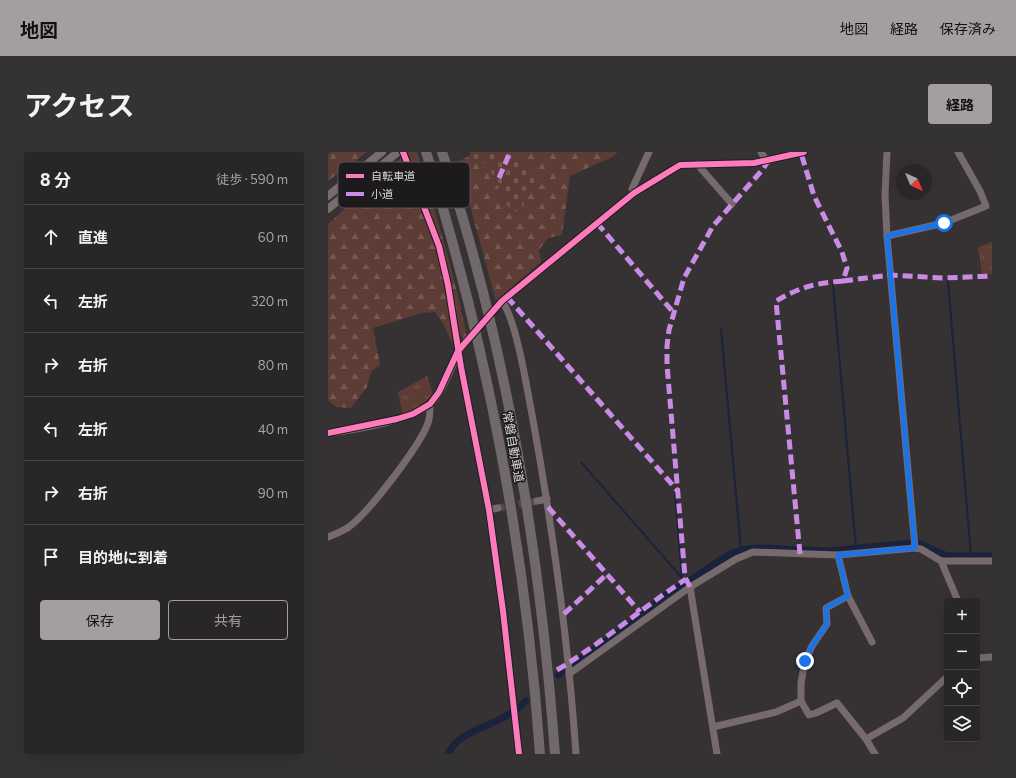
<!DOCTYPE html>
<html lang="ja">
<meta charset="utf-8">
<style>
body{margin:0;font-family:Commissioner,"Noto Sans JP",sans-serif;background:#343233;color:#f1f3f6}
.controls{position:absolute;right:12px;bottom:12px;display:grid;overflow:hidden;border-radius:4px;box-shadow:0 4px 16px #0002}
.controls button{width:36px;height:36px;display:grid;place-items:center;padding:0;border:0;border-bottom:1px solid #444344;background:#282627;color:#f1f3f6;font:20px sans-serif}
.compass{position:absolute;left:568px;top:12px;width:36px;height:36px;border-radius:50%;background:#282627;box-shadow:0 4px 16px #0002;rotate:136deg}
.stop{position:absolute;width:12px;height:12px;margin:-9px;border:3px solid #1a73e8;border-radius:50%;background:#fff}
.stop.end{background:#1a73e8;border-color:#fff;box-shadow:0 1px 4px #0008}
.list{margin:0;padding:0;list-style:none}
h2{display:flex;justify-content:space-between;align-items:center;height:52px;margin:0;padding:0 16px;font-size:17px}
h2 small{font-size:13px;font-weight:400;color:#a5a5a7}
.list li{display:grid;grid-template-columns:26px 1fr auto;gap:12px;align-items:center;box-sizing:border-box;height:64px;padding:0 16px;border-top:1px solid #444344}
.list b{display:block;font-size:15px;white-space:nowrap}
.list em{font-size:13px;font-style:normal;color:#a5a5a7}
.actions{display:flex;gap:8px;padding:12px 16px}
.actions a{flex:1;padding:9px 0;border:1px solid #a39fa1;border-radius:4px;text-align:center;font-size:14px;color:#a39fa1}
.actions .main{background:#a39fa1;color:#111}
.icon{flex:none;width:22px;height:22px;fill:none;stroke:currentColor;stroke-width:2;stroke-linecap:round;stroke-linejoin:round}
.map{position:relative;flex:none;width:664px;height:602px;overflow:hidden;border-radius:4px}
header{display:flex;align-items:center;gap:24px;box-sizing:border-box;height:56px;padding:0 20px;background:#a39fa1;color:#111}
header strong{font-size:19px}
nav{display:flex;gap:22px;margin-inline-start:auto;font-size:14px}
.intro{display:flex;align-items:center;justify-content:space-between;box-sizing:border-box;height:96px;padding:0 24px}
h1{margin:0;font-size:28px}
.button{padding:10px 18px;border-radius:4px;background:#a39fa1;color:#111;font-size:14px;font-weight:700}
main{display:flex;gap:24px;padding:0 24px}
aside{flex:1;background:#282627;border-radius:4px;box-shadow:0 4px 16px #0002}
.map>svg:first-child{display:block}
.grass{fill:url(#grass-tufts)}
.forest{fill:url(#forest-firs)}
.cemetery{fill:url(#cemetery-stones)}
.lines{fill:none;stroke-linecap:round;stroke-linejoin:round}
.stream{stroke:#1b223c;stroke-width:2}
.canal{stroke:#1b223c;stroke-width:7}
.minor-tunnel{stroke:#4f4b4d;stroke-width:7;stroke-dasharray:7 3.5;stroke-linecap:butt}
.minor{stroke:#776a6d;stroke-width:7}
.major{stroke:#776c6e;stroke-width:8}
.highway{stroke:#70686a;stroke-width:10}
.quiet{stroke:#ca8be6;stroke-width:5;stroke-dasharray:10 5;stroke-linecap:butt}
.cycleway-casing{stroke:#1c1a1c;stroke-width:8}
.cycleway{stroke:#fd7abc;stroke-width:6}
.route{stroke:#1a73e8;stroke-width:5}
.labels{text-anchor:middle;stroke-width:3;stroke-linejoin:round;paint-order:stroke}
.street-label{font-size:12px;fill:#ddd9dc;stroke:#1c1a1c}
.key{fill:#1c1a1c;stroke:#565356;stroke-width:1}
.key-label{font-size:11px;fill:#ddd9dc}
</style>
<header>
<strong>地図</strong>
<nav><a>地図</a><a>経路</a><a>保存済み</a></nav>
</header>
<div class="intro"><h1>アクセス</h1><a class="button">経路</a></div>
<main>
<aside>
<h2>8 分<small>徒歩 · 590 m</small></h2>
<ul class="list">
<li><svg class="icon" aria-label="ahead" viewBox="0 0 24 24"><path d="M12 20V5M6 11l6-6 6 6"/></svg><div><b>直進</b></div><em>60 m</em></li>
<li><svg class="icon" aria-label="left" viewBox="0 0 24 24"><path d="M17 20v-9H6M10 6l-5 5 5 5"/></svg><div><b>左折</b></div><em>320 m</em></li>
<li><svg class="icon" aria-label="right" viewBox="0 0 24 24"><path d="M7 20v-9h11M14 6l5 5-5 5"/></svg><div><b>右折</b></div><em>80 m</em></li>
<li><svg class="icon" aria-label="left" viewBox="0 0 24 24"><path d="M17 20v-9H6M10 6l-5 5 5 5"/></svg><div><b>左折</b></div><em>40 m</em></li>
<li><svg class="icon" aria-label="right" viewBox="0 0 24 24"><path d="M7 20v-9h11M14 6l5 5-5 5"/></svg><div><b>右折</b></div><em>90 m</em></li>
<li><svg class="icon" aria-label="arrive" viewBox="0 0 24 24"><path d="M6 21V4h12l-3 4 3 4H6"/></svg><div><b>目的地に到着</b></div></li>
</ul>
<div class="actions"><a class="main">保存</a><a>共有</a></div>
</aside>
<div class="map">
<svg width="664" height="602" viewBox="0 0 664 602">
<defs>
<pattern id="grass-tufts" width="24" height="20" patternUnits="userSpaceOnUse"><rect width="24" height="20" fill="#5c3c34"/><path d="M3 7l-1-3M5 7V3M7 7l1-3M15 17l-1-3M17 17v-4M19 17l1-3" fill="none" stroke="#735851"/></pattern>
<pattern id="forest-firs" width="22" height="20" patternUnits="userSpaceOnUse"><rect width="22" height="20" fill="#5c3c34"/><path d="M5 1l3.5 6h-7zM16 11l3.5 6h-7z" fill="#735851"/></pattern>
<pattern id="cemetery-stones" width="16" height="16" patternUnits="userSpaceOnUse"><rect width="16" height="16" fill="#5c3c34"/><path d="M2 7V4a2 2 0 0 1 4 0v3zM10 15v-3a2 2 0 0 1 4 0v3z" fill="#735851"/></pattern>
</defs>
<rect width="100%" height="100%" fill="#363234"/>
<g class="grass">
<path d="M 664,90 L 664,122 L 654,122 L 650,95 Z"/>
<path d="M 99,224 L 105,242 L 90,257 L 73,262 L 74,259 L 70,240 Z"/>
</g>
<g class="forest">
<path d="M 0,0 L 39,0 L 0,29 Z"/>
<path d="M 81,0 L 89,0 C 108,61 126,122 139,184 L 137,186 L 132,184 L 115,96 L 79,2 Z"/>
<path d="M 175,0 L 290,0 L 284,5 L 242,24 L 234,83 L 220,86 L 211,98 L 213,110 L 168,149 L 130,10 L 141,4 L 160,13 L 182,59 L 194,60 L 197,12 L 185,9 Z"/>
<path d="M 73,6 L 108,96 L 121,158 L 125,193 L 116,173 L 107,160 L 94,161 L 45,176 L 52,213 L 43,220 L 39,235 L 23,256 L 8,255 L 0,248 L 0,72 Z"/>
</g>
<path class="cemetery" d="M 142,0 L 175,0 L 185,9 L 197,12 L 203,18 L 207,31 L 197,38 L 195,60 L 182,59 L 160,13 L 141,4 Z"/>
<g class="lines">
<g class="stream">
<path d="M 620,129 L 643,404"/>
<path d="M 505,133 L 528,397"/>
<path d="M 393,177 L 413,398"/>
<path d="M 253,310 L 354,426"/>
<path d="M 347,341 L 354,426"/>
</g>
<g class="canal">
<path d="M 590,391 L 619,404 L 664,404"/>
<path d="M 474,398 L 500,399 L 582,391"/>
<path d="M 361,429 C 375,420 389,409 403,402 C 422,392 448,397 468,398"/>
<path d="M 244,513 L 311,466 L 335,445 L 358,431"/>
<path d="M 230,523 L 237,518"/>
<path d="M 190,556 L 198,549"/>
<path d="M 120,602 C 131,578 165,575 184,560"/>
</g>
<g class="minor-tunnel">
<path d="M 139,187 L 168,156"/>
<path d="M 170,356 L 209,349"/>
</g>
<g class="minor">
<path d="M 75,0 L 111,94 L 120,133 L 133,215 L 161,358 L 175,459 L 191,602"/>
<path d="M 433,0 L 439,10"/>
<path d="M 559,0 L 557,43 L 559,84 L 587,396"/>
<path d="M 369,12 L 404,52"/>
<path d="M 306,41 L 304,37 L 321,0"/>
<path d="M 559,84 L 616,71 L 658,54 L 652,39 L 630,0"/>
<path d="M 174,149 C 188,168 198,231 203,257 C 224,371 240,486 248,602"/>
<path d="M 168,156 L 179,145 L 306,41 L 352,13 L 426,11 L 476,0"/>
<path d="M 0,281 C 26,278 91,268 107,247 C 121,229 125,206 139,187"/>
<path d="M 209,349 L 219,347"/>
<path d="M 161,358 L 170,356"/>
<path d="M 0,385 C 7,382 16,379 22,374 C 42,359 87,299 98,276 C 102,268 102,261 102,252"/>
<path d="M 510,403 L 520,444 L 544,490"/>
<path d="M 613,409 L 630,449"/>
<path d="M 362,435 L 389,602"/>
<path d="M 520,444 L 498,456 L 499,472 L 484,494 L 477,509 L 473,531 L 473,549 L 481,563 L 488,561 L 509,551 L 538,587 L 547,602"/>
<path d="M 649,506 L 664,505"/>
<path d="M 241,522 L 362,435 L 408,407 L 425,400 L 510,403 L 587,396 L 593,397 L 613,409 L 664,409"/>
<path d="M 385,575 L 448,560 L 473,549"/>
<path d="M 538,587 L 575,566 L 619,525"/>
</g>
<g class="major">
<path d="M 0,44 L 54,0"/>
<path d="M 0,57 L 70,0"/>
</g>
<g class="highway">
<path d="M 98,0 C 114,49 127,99 140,149 C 177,297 201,449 212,602"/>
<path d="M 114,0 C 178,191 212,401 227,602"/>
</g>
<g class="quiet">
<path d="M 171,26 L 182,0"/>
<path d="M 269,71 L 345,160"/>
<path d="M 515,129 L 562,123 L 615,126 L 664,124"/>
<path d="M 179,145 L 350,339"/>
<path d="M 220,355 L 312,460"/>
<path d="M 472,402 L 448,149 C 472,135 488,131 515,129 L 519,116 L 514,100 L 486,44 L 473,1"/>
<path d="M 362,435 L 357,425 L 339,213 L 339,194 L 341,178 L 356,126 L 385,74 L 436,16 L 439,10"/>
<path d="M 236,462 L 279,422"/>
<path d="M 229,518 C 274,491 314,456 358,427"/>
</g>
<defs>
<g id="cycleway">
<path d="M 75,0 L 111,94 L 120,133 L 133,215 L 161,358 L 175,459 L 191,602"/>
<path d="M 0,281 L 69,267 L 85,262 L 102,252 L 111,240 L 130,199 L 174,149 L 306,41 L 352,13 L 426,11 L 476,0"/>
</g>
</defs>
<use href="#cycleway" class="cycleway-casing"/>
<use href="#cycleway" class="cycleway"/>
</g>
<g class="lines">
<path class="route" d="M 477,509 L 484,494 L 499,472 L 498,456 L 520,444 L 510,403 L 587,396 L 559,84 L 616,71"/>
</g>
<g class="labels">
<g class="street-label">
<text transform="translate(185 295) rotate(80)" y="4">常磐自動車道</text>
</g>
</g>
<rect x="10" y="10" width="132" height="46" rx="6" class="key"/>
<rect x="18" y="22" width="18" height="4" fill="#fd7abc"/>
<rect x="18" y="40" width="18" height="4" fill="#ca8be6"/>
<g class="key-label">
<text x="43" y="28">自転車道</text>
<text x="43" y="46">小道</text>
</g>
</svg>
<div class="controls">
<button>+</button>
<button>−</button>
<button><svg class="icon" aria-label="locate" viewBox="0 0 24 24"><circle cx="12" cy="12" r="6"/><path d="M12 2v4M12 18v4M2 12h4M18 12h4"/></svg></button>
<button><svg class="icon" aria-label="layers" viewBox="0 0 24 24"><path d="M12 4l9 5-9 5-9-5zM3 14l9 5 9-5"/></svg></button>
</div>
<svg class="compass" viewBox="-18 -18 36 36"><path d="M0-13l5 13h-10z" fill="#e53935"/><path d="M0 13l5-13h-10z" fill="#a5a5a7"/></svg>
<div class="stop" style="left:616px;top:71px"></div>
<div class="stop end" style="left:477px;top:509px"></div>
</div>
</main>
